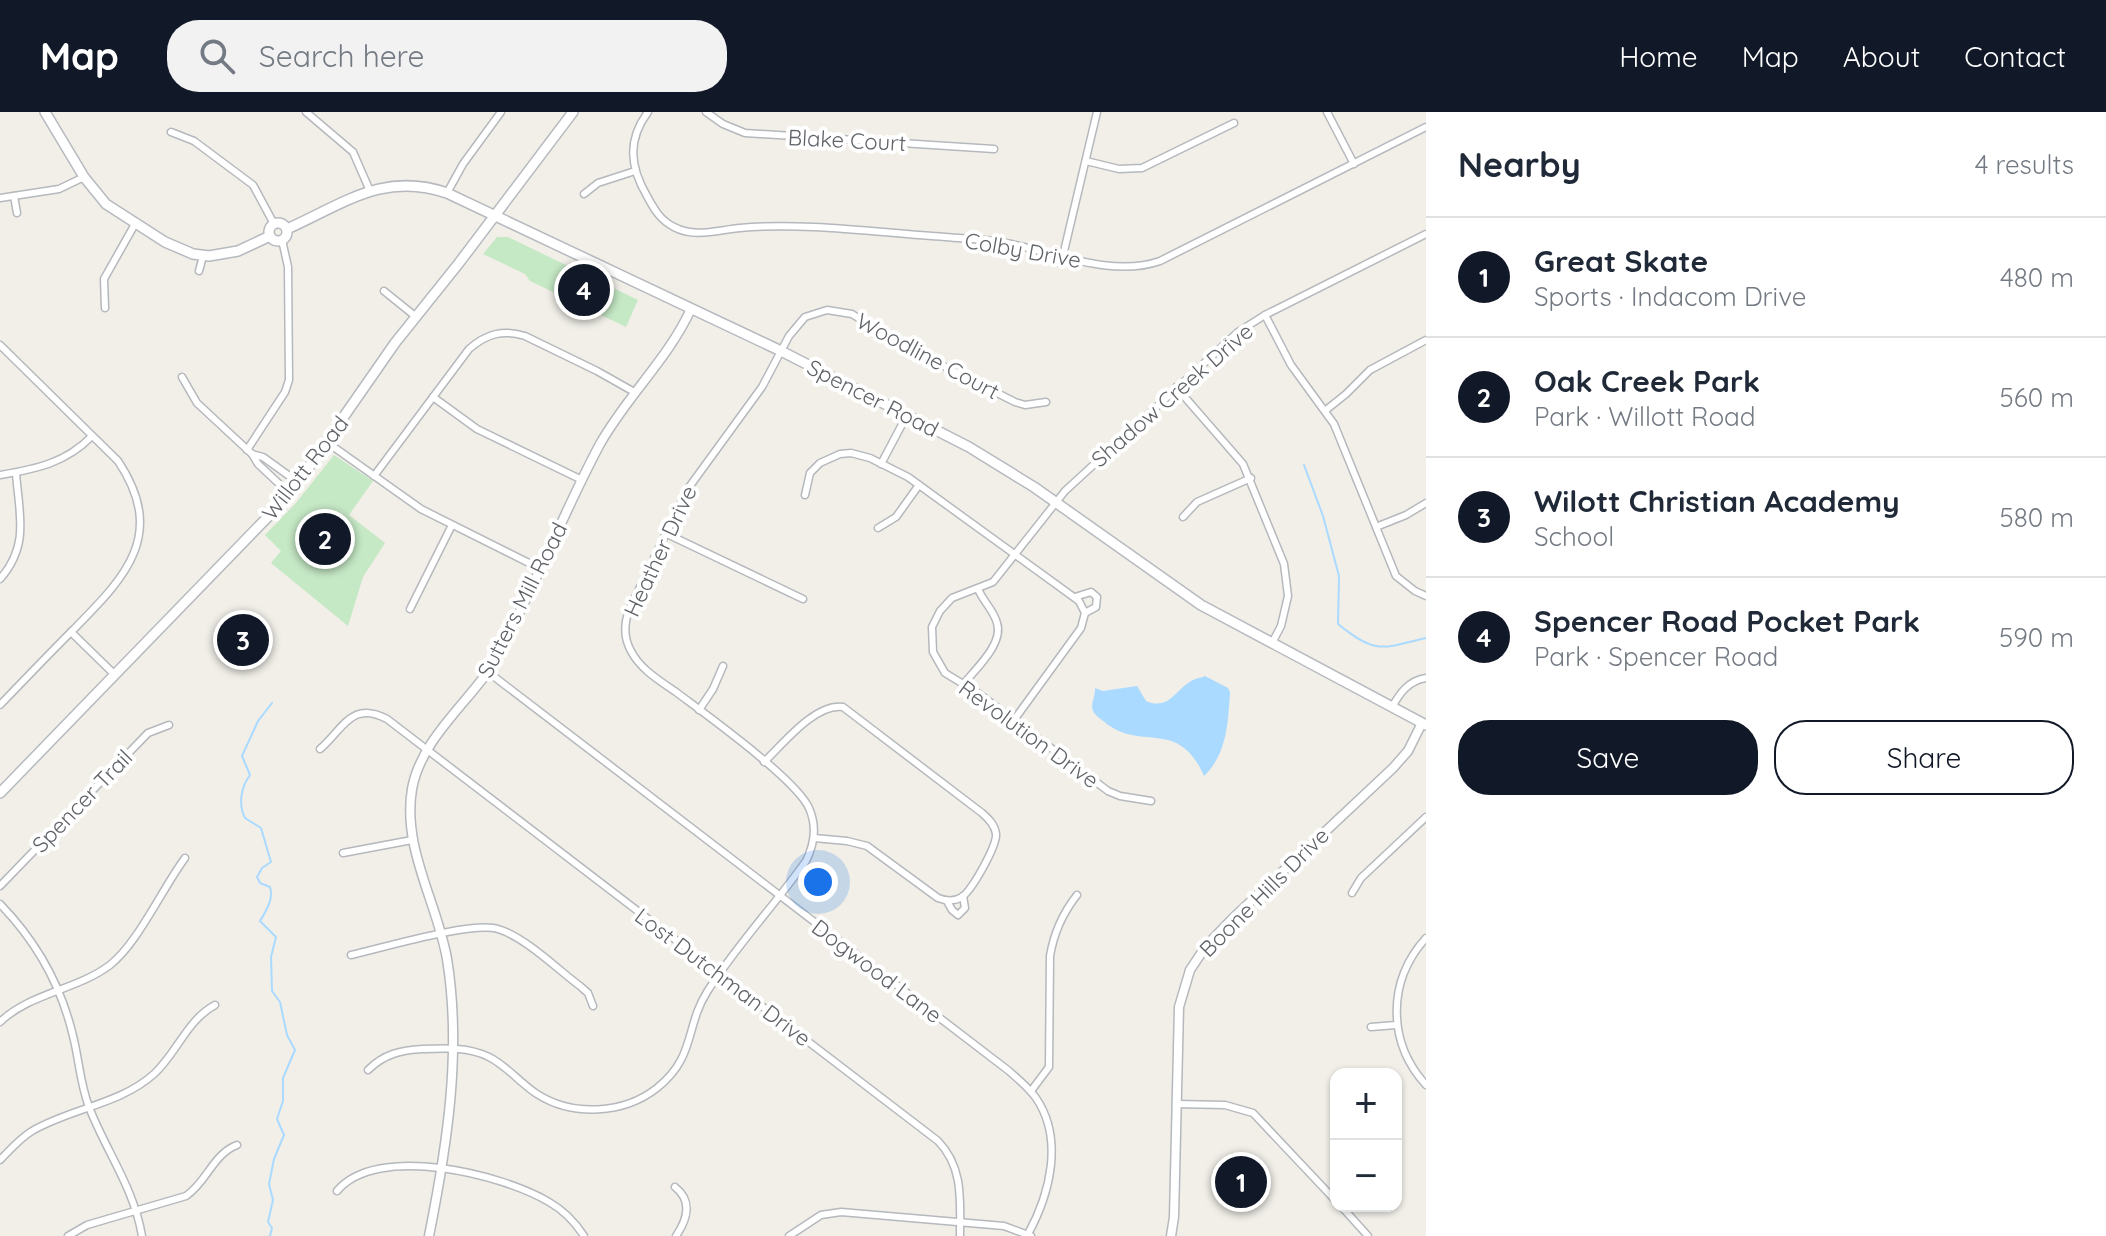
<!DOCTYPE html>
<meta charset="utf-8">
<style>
body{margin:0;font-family:Quicksand,sans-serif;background:#f2f2f3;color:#1f2937}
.controls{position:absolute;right:24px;bottom:24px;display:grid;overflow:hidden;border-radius:16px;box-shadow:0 2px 6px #0004}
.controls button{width:72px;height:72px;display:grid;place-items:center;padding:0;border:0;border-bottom:2px solid #e0e1e3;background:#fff;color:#1f2937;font:40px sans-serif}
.you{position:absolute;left:818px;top:770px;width:28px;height:28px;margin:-20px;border:6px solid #fff;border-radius:50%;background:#1a73e8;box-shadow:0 0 0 12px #1a73e833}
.badge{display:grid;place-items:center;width:52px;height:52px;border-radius:50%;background:#111827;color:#fff;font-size:26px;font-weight:700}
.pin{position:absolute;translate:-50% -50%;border:4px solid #fff;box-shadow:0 2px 8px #0006}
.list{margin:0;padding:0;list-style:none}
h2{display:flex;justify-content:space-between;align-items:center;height:104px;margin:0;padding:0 32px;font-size:34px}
h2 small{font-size:26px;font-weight:400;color:#747a83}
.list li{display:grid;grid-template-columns:52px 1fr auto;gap:24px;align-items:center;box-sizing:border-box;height:120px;padding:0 32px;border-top:2px solid #e0e1e3}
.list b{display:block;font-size:30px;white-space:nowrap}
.list p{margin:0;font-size:26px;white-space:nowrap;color:#747a83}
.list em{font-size:26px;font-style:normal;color:#747a83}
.actions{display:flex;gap:16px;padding:24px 32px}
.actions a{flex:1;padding:18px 0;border:2px solid #111827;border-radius:32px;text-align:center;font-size:28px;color:#111827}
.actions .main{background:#111827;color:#fff}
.icon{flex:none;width:44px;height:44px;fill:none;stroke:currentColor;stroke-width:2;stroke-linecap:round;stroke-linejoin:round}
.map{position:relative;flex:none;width:1426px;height:1124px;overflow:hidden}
header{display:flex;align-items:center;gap:48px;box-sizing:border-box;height:112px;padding:0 40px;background:#111827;color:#fff}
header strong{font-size:38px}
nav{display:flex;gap:44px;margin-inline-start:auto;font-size:28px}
.search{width:560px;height:72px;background:#f2f2f3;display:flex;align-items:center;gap:20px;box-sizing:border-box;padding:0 28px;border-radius:32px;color:#747a83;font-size:30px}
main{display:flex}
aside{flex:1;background:#fff}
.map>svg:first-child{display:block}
.green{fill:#c5e8c5}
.water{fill:#aadaff}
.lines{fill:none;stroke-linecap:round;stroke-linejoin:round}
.stream{stroke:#aadaff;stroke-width:2}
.minor-casing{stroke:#b5b8bc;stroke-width:9}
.tertiary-casing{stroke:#b5b8bc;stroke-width:11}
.secondary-casing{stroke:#b6babf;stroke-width:12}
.minor{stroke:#fff;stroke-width:6}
.tertiary{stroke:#fff;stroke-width:8}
.secondary{stroke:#fff;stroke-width:9}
.labels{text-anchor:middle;stroke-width:8;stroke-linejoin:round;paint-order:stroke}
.street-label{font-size:22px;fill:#5f6368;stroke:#fff}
</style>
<header>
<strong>Map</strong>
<div class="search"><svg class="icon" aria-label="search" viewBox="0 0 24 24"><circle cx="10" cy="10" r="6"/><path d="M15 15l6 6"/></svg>Search here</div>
<nav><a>Home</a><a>Map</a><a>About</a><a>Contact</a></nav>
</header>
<main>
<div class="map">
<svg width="1426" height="1124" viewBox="0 0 1426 1124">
<rect width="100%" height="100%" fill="#f1efe8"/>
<g class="green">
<path d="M 497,125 L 508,125 L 638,188 L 626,215 L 530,169 L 525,162 L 483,142 Z"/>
<path d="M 334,343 L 373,369 L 349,403 L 385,431 L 363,465 L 348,514 L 271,451 L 281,439 L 265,423 L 296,391 Z"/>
</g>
<path class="water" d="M 1205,564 L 1228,576 L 1230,580 C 1228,611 1227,642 1204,664 C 1179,606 1143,639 1107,612 C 1103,608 1096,605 1093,599 C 1090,592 1096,583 1095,576 L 1103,579 L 1137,574 L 1146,589 C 1170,599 1175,577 1193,568 C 1197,566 1201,566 1205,564 Z"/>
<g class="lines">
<g class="stream">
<path d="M 1304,353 L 1323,404 L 1339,464 L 1338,512 C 1375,542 1381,537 1426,526"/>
<path d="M 270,1124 L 272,1116 L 268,1110 L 273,1088 L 269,1072 L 274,1047 L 284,1023 L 277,1007 L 283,989 L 283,966 L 295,938 L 287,923 L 280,890 L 272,879 L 271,845 L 276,825 L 260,809 C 266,799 274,787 270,775 L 260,771 L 257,765 L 262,756 L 271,750 L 261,716 L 245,706 C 238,692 241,675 250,663 L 242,644 L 258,609 L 272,591"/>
</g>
<defs>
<g id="minor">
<path d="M 306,0 L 353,40 L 370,79"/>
<path d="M 648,0 C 627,28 630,55 647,84 C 654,97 660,108 674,115 C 694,126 718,118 740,116 C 805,110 880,121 945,125 C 966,127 986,127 1006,131 C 1054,140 1112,166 1160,149 L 1426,15"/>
<path d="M 706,0 L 723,12 L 745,21 L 994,37"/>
<path d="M 1327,0 L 1354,52"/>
<path d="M 171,20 L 194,29 L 253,73 L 274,112"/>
<path d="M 1086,49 L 1119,57 L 1142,56 L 1234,11"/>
<path d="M 447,81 L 463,52 L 501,0"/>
<path d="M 584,82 L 598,71 L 635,59"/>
<path d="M 14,84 L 17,101"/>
<path d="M 0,86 L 59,77 L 84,65"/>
<path d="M 1061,152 L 1097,0"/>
<path d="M 199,159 L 203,144"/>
<path d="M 384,179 L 415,204"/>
<path d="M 105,196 L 104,167 L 135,112"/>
<path d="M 1265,203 L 1291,253 L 1334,312 L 1396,464 L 1415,479 L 1426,484"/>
<path d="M 0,233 L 118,349 C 168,424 124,466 73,518 C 48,543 24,568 0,593"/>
<path d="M 182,265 L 197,291 L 252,342 L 258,352 L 290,382"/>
<path d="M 1176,275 L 1243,352 L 1284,452 L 1288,484 L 1281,514 L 1272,531"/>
<path d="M 433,285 L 477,317 L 582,368"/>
<path d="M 1326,298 L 1346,282 L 1370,258 L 1426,228"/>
<path d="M 328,331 L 421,397 L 541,457"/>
<path d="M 247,338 L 285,280 L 289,268 L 288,155 L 282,128"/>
<path d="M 252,342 L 263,345 L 299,371"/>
<path d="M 881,352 L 907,303"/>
<path d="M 0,363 C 36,357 66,351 92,324"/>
<path d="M 374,364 L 469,237 C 486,222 503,217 525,224 L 597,259 L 636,281"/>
<path d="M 805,383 L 810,361 L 820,351 L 840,342 L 851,341 L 870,346 L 908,365 L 1079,489 L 1085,501 L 1081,516 L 1014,608"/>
<path d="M 1183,405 L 1197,390 L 1251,366"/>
<path d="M 1376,415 L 1406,403 L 1426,391"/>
<path d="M 878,416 L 896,405 L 919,373"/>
<path d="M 665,421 L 803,487"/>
<path d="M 0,467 C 30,433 19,402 16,361"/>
<path d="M 1075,485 L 1091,480 L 1097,485 L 1096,495 L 1085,501"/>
<path d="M 410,497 L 451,415"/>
<path d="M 71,520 L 114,562"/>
<path d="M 488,560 L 1009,959 C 1019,968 1029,976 1036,986 C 1064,1027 1050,1082 1028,1122"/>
<path d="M 963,573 C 975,557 1004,532 997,511 C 994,499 983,489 978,477"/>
<path d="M 1392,595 C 1400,581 1408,569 1426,566"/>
<path d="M 699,598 L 713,577 L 723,554"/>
<path d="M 320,637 C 343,617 352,588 387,607 L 938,1029 C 964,1056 960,1089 960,1124"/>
<path d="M 764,650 C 783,632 815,591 843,595 L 982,701 C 989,707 995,713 996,722 C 997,734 972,778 962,785 C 954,790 946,789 938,786 L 867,734 L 847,729 L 814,726"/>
<path d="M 1151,689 L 1120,684 L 1108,679 L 978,581 L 945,561 L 933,540 L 932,515 L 940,499 L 952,486 L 993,470 L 1065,379 L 1238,220 L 1265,203 L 1426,122"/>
<path d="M 343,741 L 412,728"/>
<path d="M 0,774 L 148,621 L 169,613"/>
<path d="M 1352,781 L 1361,766 L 1426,705"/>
<path d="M 947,789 L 952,798 L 958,803 L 965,796 L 963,784"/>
<path d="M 0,792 C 36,829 61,873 73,924 C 79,947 80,972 89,995 C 106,1039 134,1076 142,1124"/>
<path d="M 1426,826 C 1387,869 1387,930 1426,973"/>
<path d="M 351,843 C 382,836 472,809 498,817 C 525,825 557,857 580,874 L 588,881 L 593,894"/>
<path d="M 0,910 C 30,881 77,878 110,853 C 138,831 162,777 185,746"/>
<path d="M 1371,915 L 1396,913"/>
<path d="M 368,958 C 384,942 401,938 423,937 C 445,936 469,935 489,945 C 507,954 520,971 537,982 C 573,1005 624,1002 657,976 C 696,945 685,915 707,880 C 736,834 774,794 806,749 C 814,733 817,714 809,696 C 796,667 705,602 676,580 C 660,569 640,557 631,539 C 623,525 624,512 629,498 L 687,378 L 762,275 L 789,224 L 805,205 L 827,198 L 852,202 L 896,230 L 1015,290 L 1025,293 L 1046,290"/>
<path d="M 1031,979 L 1049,955 L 1050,844 C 1054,820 1062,802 1077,783"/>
<path d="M 1176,992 L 1225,993 L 1253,1001 L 1336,1089"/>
<path d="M 0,1048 C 10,1038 19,1027 32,1019 C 71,996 119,993 154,962 C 177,941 187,908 215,893"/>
<path d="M 675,1075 C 693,1089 687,1108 676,1124"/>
<path d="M 337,1079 C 377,1031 502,1062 549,1090 C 563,1098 575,1110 584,1124"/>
<path d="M 1341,1094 L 1368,1124"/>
<path d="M 68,1124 L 87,1113 L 186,1084 C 207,1070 213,1042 237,1033"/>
<path d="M 789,1124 L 821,1103 L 841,1100 L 1004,1114 L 1031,1124"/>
</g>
<g id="tertiary">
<path d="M 429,1124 C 447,1034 462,939 447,847 C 437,790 402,736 412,677 C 421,627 468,591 494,551 C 506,532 514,511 524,491 C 550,438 572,384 600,332 C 627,284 668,247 691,197"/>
<path d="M 1171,1124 L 1174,1105 L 1179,895 L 1190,858 L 1206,834 L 1232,807 L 1393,656 L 1408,639 L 1422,611"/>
</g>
<g id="secondary">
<path d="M 45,0 L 84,65 L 106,92 L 165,130 L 193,142 L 209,144 L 238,139 L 270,124"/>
<circle cx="278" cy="120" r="9"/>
<path d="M 287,117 C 343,92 384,59 447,81 L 781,239 L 969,335 L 1034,375 L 1201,493 L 1426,613"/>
<path d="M 0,681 L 290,382 L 395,231 L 459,151 L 573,0"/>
</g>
</defs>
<use href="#minor" class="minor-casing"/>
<use href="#tertiary" class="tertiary-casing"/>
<use href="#secondary" class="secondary-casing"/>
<use href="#minor" class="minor"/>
<use href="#tertiary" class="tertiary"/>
<use href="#secondary" class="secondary"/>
</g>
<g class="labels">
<g class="street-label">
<text transform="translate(847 28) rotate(3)" y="8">Blake Court</text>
<text transform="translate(1023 138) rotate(10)" y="8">Colby Drive</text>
<text transform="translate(928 244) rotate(28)" y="8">Woodline Court</text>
<text transform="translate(1172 283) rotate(-41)" y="8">Shadow Creek Drive</text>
<text transform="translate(873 286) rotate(27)" y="8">Spencer Road</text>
<text transform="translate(305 356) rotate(-52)" y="8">Willott Road</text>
<text transform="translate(660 439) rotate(-65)" y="8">Heather Drive</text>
<text transform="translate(522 488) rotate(-63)" y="8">Sutters Mill Road</text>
<text transform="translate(1029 622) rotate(36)" y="8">Revolution Drive</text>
<text transform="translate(82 689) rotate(-46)" y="8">Spencer Trail</text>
<text transform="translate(1264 780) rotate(-45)" y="8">Boone Hills Drive</text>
<text transform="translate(877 859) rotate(37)" y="8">Dogwood Lane</text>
<text transform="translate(723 865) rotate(37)" y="8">Lost Dutchman Drive</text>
</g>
</g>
</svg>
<div class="controls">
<button>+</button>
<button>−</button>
</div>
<div class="you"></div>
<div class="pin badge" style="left:1241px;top:1070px">1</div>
<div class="pin badge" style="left:325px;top:427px">2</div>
<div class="pin badge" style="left:243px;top:528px">3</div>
<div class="pin badge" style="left:584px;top:178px">4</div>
</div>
<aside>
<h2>Nearby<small>4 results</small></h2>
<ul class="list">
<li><span class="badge">1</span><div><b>Great Skate</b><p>Sports · Indacom Drive</p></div><em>480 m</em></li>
<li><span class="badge">2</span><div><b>Oak Creek Park</b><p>Park · Willott Road</p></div><em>560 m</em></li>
<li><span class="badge">3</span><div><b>Wilott Christian Academy</b><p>School</p></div><em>580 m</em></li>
<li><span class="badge">4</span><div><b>Spencer Road Pocket Park</b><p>Park · Spencer Road</p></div><em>590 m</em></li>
</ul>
<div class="actions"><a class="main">Save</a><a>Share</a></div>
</aside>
</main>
